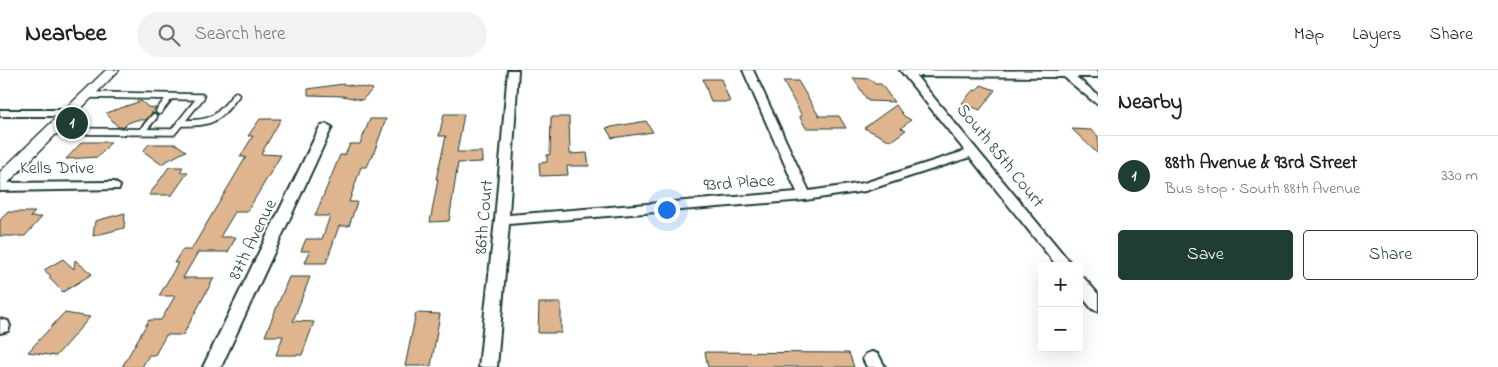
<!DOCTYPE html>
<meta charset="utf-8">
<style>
body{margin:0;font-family:"Indie Flower",sans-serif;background:#f2f2f2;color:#202124}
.controls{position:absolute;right:15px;bottom:15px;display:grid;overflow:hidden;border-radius:5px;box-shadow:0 5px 20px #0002}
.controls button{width:45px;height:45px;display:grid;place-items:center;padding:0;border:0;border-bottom:1px solid #e0e0e0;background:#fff;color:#202124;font:25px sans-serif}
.you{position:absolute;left:666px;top:139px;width:18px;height:18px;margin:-12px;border:4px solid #fff;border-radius:50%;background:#1a73e8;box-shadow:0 0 0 8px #1a73e833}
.badge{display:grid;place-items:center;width:32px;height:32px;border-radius:50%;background:#1f3d34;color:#fff;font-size:16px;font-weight:700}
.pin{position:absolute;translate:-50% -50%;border:2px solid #fff;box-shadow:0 1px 5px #0006}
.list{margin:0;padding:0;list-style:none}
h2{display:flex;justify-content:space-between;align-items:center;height:65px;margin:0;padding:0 20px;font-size:21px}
h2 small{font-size:16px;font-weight:400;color:#757577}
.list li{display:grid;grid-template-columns:32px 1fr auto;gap:15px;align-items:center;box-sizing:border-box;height:80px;padding:0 20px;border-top:1px solid #e0e0e0}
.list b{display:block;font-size:19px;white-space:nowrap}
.list p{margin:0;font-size:16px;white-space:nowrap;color:#757577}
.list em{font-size:16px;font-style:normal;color:#757577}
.actions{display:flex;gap:10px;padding:15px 20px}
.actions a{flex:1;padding:11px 0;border:1px solid #1f3d34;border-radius:5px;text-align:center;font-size:18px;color:#1f3d34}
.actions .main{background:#1f3d34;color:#fff}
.icon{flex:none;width:28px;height:28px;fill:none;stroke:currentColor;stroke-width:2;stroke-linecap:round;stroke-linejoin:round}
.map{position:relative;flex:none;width:1098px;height:297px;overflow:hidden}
header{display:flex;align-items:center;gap:30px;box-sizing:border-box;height:70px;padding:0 25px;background:#fff;border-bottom:1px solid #e0e0e0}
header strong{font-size:24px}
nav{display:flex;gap:28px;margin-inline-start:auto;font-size:18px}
.search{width:350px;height:45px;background:#f2f2f2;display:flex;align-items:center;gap:12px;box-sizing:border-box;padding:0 18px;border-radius:28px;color:#757577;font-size:19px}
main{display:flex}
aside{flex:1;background:#fff}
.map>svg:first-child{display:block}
.building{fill:#deb58e;stroke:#1f3d34}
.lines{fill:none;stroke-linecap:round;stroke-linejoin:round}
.service-casing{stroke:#1f3d34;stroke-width:9}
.minor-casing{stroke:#1f3d34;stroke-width:4}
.tertiary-casing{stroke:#1f3d34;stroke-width:3}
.service{stroke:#fff;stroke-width:5.5}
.minor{fill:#fff;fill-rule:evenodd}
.tertiary{fill:#fff;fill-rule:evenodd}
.labels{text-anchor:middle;stroke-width:4;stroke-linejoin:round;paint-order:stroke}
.street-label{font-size:18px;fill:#1f3d34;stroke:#fff}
</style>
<header>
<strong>Nearbee</strong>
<div class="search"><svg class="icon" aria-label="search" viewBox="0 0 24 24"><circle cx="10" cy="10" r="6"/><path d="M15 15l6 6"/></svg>Search here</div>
<nav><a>Map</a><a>Layers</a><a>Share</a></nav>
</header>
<main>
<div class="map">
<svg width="1098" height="297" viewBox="0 0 1098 297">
<rect width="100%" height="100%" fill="#fff"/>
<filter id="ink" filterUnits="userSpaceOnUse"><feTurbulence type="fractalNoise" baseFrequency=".02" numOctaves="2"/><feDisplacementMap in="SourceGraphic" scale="10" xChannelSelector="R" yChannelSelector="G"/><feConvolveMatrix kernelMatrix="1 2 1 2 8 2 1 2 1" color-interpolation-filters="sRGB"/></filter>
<g filter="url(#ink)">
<g class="building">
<path d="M 853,8 L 870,9 L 875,14 L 881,14 L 894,32 L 868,31 Z"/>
<path d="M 703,9 L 721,9 L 730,32 L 711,32 Z"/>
<path d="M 783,11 L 798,11 L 819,46 L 839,46 L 846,58 L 806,58 L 799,46 L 802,46 Z"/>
<path d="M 343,14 L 373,19 L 362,30 L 343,26 L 308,25 L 308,19 Z"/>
<path d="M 981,15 L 995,20 L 980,40 L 962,33 L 973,20 L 976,21 Z"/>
<path d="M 141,31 L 148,37 L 156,38 L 146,50 L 136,50 L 128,53 L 124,57 L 118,57 L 106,43 Z"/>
<path d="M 896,35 L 904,46 L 911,50 L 901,58 L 906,60 L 891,71 L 864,58 Z"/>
<path d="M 444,44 L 464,44 L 457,82 L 482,82 L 482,92 L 458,93 L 449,151 L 430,152 L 438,109 L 436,109 L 446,66 L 439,66 Z"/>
<path d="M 551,47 L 569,47 L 570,84 L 587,83 L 589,96 L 567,96 L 568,105 L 540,106 L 539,93 L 547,92 L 547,85 L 550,84 Z"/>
<path d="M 260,49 L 281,49 L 261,84 L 281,85 L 247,142 L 235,142 L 220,167 L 236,167 L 228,182 L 198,182 L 183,208 L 214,208 L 183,265 L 166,265 L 155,285 L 149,285 L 142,297 L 122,297 L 149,250 L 161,250 L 175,226 L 159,226 L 178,193 L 174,193 L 182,180 L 191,180 L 246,87 L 240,87 L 253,66 L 248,66 Z"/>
<path d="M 370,49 L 386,49 L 372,88 L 371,88 L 367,97 L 361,97 L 349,132 L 357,132 L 349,156 L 339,156 L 326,193 L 305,193 L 310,181 L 301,181 L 306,169 L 322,169 L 330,146 L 315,146 L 340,85 L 345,85 L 350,74 L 360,74 Z"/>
<path d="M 646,51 L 653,62 L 612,68 L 606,58 Z"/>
<path d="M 1072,59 L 1091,60 L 1098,66 L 1098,84 Z"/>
<path d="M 82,72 L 111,72 L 98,87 L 66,89 Z"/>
<path d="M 149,74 L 176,74 L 186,81 L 161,94 L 143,81 Z"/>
<path d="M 169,97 L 183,97 L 180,102 L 188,102 L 172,125 L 149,125 Z"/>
<path d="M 8,142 L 35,142 L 30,147 L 42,147 L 25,166 L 0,166 L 0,150 Z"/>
<path d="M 125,143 L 124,158 L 93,166 L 95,151 Z"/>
<path d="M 63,189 L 74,199 L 75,190 L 92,204 L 63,222 L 49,208 L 51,206 L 44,200 Z"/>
<path d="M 289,207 L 310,207 L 293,251 L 314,252 L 302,285 L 276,285 L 283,266 L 265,266 Z"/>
<path d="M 539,233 L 561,233 L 561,263 L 538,263 Z"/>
<path d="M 64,243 L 90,247 L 56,286 L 28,282 Z"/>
<path d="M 416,243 L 440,244 L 431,296 L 405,296 Z"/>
<path d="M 705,282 L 849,283 L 854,297 L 708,297 Z"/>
</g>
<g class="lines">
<defs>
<g id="service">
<path d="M 159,41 L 170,27"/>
<path d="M 180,53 C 211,54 217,50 236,25"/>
<path d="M 51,61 L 173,62 L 201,27 L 88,25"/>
<path d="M 142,61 L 154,47"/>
</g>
<g id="minor">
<path d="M 508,0 L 518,0 L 509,145 L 797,122 L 743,0 L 753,0 L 809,121 L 864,113 L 965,81 L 900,0 L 1098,1 L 1098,7 L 1076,7 L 1098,25 L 1098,33 L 1094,32 L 1064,7 L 916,6 L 1073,196 L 1057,196 L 970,87 L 865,121 L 805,130 L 509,154 L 497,297 L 479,297 L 495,150 Z"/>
<path d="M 0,40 L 70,40 L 76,43 L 70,46 L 0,46 Z"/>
<path d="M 326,54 L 332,57 L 221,297 L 203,297 L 320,57 Z"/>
<path d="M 114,112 L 120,116 L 119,119 L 0,121 L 0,113 Z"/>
<path d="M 1079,206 L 1084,208 L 1098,224 L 1098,241 L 1092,239 L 1079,223 Z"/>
<path d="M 0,249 L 8,251 L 10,256 L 8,261 L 0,263 Z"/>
<path d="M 872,282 L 878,284 L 885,297 L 867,297 L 863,289 L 866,284 Z"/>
</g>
<path id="tertiary" d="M 106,0 L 119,0 L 6,115 L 0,116 L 0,102 Z"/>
</defs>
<use href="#service" class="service-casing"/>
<use href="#minor" class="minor-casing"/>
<use href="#tertiary" class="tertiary-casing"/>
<use href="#service" class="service"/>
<use href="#minor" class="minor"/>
<use href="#tertiary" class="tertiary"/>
</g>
</g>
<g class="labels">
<g class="street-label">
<text transform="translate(1001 85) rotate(51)" y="6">South 85th Court</text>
<text x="57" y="103">Kells Drive</text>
<text transform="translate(739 112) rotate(-4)" y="6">93rd Place</text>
<text transform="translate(483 147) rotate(-85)" y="6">86th Court</text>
<text transform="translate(252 169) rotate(-64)" y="6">87th Avenue</text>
</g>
</g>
</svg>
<div class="controls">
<button>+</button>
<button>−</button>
</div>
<div class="you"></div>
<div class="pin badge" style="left:72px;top:53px">1</div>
</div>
<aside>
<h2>Nearby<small></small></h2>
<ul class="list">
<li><span class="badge">1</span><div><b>88th Avenue &amp; 93rd Street</b><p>Bus stop · South 88th Avenue</p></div><em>330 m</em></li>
</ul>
<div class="actions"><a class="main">Save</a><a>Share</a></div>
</aside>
</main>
